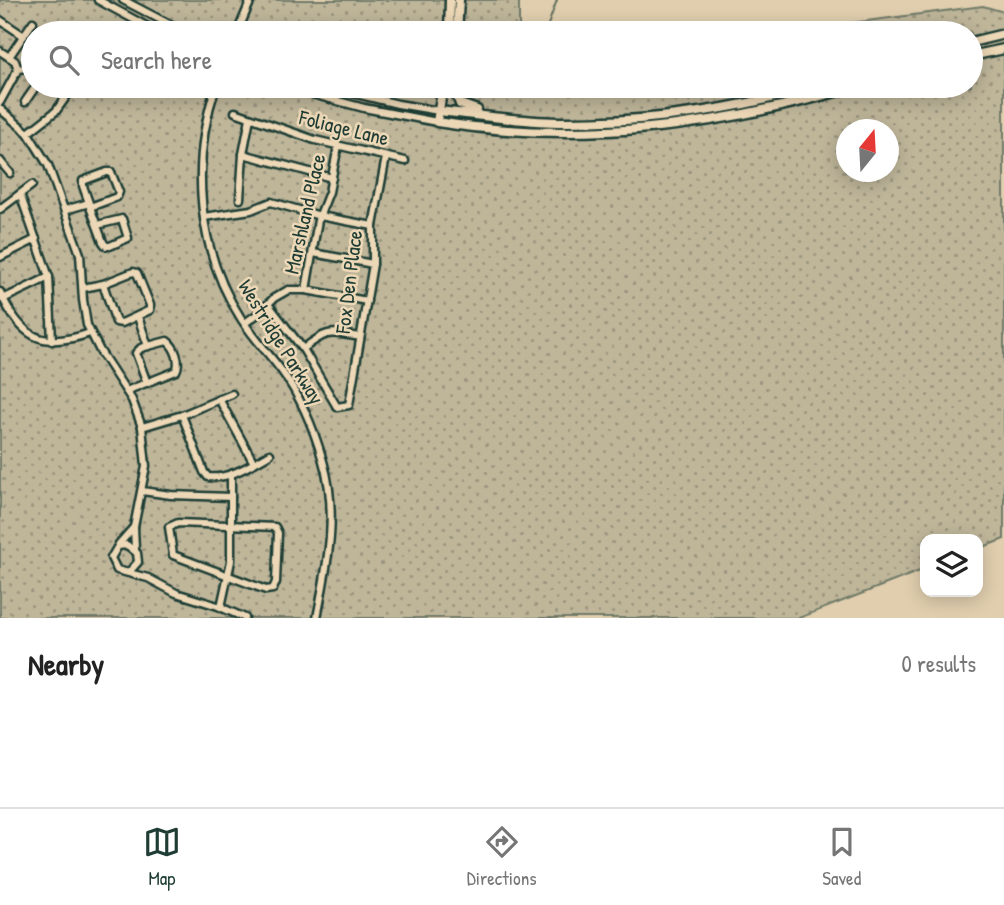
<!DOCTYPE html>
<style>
body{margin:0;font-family:"Patrick Hand",sans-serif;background:#f6f6f6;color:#222}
.controls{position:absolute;right:21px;bottom:21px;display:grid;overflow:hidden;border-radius:14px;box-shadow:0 4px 18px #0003}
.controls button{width:63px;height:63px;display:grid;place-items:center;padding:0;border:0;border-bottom:2px solid #e0e0e0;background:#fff;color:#222;font:35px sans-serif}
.compass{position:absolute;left:836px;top:119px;width:63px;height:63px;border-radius:50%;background:#fff;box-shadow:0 4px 18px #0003;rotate:18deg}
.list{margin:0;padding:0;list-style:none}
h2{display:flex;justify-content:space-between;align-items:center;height:91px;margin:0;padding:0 28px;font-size:30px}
h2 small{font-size:23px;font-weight:400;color:#767676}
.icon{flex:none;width:38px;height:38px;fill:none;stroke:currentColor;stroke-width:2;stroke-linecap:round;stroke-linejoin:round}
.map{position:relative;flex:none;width:1004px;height:618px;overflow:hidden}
.search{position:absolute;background:#fff;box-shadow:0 4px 18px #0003;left:21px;right:21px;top:21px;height:77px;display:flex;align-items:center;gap:18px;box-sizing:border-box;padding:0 24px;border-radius:38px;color:#767676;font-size:26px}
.sheet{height:189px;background:#fff}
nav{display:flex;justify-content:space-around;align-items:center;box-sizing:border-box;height:98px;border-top:2px solid #e0e0e0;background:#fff;font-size:19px;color:#767676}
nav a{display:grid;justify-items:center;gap:4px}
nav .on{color:#1f3d34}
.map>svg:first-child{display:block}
.grass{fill:url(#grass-dots);stroke:#6f7a67;stroke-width:2;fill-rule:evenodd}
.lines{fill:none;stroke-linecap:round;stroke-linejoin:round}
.stream{stroke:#63715f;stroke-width:2}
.minor-casing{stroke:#1f3d34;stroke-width:11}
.major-casing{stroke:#1f3d34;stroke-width:13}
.minor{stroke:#ecd7b6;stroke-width:6}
.major{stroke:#ecd7b6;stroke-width:8}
.labels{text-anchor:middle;stroke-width:5;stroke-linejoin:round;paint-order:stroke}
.street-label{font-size:21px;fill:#1f3d34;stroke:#ecd7b6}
</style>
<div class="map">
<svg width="1004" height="618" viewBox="0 0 1004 618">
<defs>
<pattern id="grass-dots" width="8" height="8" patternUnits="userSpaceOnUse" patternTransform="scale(1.75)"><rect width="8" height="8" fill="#bfb69a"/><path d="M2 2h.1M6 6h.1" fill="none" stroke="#9b957e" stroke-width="1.8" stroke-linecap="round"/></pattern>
</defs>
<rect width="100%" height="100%" fill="#e0ceae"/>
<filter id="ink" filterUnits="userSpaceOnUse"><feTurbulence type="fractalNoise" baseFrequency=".0143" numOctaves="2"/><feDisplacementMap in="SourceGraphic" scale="14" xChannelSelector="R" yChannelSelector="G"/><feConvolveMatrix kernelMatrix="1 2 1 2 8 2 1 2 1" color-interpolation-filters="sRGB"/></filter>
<g filter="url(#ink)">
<path class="grass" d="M 0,0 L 519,0 L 519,33 L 33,33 L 33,86 L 971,86 L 971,33 L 773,33 L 983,6 L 1004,12 L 1004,539 L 978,549 L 978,539 L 925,539 L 925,569 L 799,618 L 0,618 ZM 846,130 L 888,130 L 888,172 L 846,172 Z"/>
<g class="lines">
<path class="stream" d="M 545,33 L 557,0"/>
<defs>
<g id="minor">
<path d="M 98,0 L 159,33"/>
<path d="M 123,0 L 186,33"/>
<path d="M 0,20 L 24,36"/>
<path d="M 237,33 L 251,0"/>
<path d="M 0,51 L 15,61 L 18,69 L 0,102"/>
<path d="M 9,57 L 33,22"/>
<path d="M 18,69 L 25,68 L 33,73"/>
<path d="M 54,86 L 68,95"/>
<path d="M 216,86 C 190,163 197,251 242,320 C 254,338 268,353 281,370 C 301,397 314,429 323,461 C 339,514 327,565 317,618"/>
<path d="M 282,86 L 364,108 L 437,122"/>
<path d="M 323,86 L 398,104 L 439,111"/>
<path d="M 25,102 L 36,86"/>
<path d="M 0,109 L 28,133 L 48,165 L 80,254 L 83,300 L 87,325 L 100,351 L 132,400 L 142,427 L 146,466 L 134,527 L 135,549"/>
<path d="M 235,112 L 315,140 L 405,161"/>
<path d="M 28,133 L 56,111 L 74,86"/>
<path d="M 243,154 L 332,178"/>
<path d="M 0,161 L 10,173"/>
<path d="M 20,194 L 49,277 L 52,341"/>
<path d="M 240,199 L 243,154 L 250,118"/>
<path d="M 90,207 L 103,242 L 106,246 L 110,246 L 128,238 L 122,219 L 97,225"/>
<path d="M 0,209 L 32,185"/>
<path d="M 65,210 L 89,203 L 90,207 L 117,197 L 119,192 L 111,172 L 107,172 L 83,181 L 83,186 L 89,203"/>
<path d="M 204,217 L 251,210 L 271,202 L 320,216 L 373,226"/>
<path d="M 313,253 L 373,264"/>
<path d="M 0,257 L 36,239"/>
<path d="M 83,288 L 103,284 L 133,272 L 137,273 L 150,305 L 150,310 L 122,323 L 116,322 L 103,284"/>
<path d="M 306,290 L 318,220 L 329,192 L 338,146"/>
<path d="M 0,292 C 21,338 42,350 90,333"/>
<path d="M 3,299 L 49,277"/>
<path d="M 268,304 L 303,349 L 337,407 L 349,405 L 373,264 L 373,226 L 386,157"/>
<path d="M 138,317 L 148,346"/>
<path d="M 245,323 L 259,313 L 274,298 L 288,290 L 306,290 L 367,301"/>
<path d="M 303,349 C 328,329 330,332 360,337"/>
<path d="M 126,391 L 176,371 C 181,362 175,347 167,341 L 141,348 L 136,353 L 147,383"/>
<path d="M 219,399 L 254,463"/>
<path d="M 182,415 L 204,472 L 208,477 C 229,480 252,464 270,454"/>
<path d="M 142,427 L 182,415 L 232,394"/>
<path d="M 142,491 L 171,495 L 231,497"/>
<path d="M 178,523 L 275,527 L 278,533 L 276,582 L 273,589 L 266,590 L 173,555 L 169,527 Z"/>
<path d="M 119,544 L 134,527"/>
<path d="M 130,571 L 138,562 L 137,553 L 127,545 L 118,546 L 111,558 L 117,570 L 148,578 L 176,593 L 218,606 L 245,618"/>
<path d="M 221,607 L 231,561 L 231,474"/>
</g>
<g id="major">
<path d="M 449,33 L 450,0"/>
<path d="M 457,33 L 459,0"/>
<path d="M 971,42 L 1004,34"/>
<path d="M 971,56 L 1004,49"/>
<path d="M 443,86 L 437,122 C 582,145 718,127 857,86"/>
<path d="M 453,86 L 460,104 L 477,110"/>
<path d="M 439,111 C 478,115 518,121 557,122 C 645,123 734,110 818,86"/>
</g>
</defs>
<use href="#minor" class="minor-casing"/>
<use href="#major" class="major-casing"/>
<use href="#minor" class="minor"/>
<use href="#major" class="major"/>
</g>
</g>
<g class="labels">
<g class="street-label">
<text transform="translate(344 128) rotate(14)" y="7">Foliage Lane</text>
<text transform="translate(305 214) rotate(-77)" y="7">Marshland Place</text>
<text transform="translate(349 282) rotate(-83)" y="7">Fox Den Place</text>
<text transform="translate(281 342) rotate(58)" y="7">Westridge Parkway</text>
</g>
</g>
</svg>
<div class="controls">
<button><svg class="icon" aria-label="layers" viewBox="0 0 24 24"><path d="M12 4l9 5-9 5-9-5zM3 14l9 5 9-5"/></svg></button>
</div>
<svg class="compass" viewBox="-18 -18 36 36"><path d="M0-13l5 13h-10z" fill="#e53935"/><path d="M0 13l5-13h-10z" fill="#767676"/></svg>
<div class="search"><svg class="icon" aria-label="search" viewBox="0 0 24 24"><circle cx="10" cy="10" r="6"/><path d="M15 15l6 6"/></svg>Search here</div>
</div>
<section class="sheet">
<h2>Nearby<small>0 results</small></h2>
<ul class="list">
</ul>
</section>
<nav>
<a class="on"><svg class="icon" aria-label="map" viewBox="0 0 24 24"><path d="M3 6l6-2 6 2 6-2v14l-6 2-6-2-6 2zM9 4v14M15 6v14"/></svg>Map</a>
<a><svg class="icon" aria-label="directions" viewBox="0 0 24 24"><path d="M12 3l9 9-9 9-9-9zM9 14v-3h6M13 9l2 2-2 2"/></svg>Directions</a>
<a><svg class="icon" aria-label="saved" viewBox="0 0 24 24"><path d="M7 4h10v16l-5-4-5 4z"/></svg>Saved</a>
</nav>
